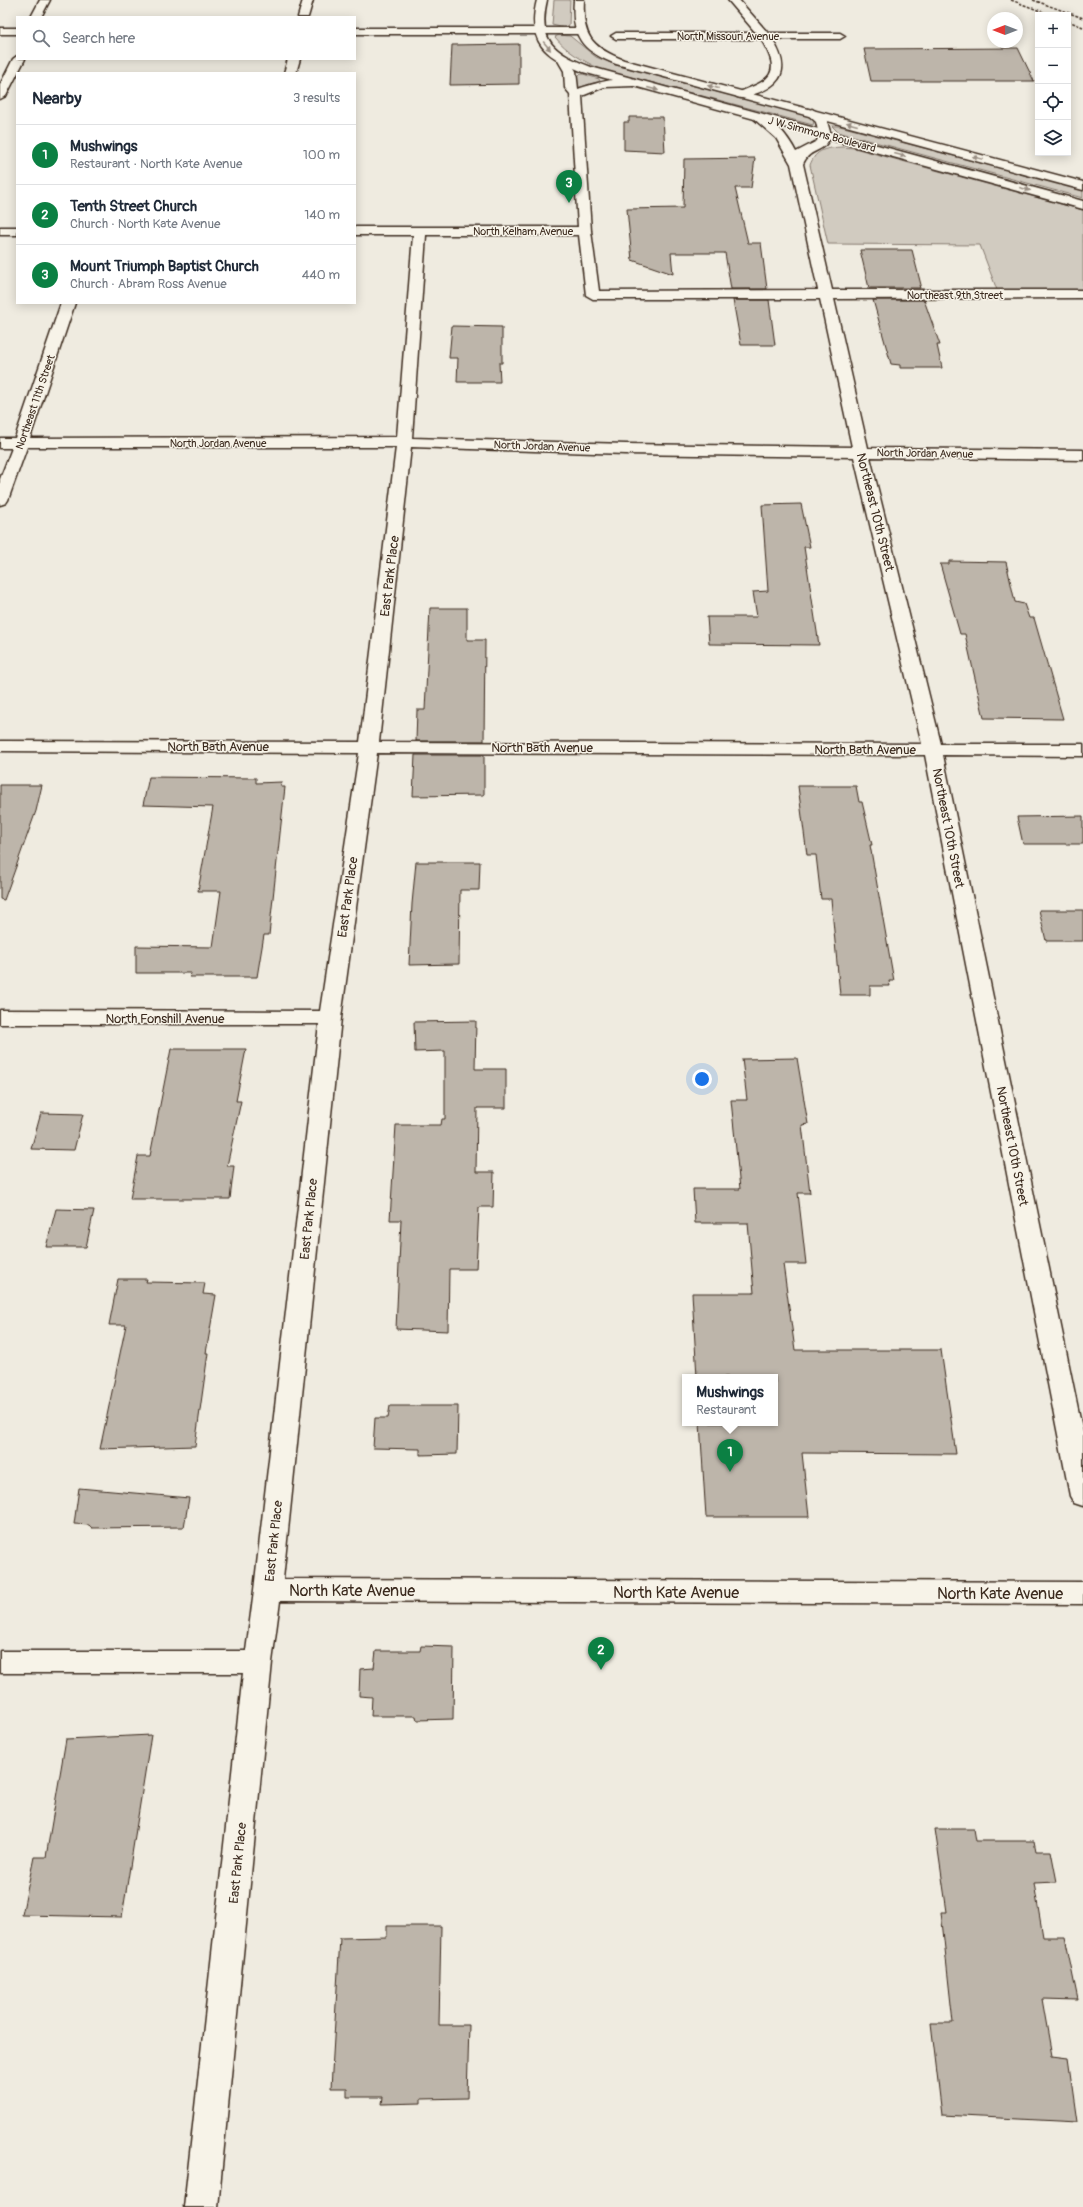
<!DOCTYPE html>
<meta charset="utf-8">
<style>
body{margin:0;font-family:Pangolin,sans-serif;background:#f6f6f7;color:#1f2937}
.controls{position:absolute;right:12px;top:12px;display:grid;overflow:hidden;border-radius:0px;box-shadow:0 2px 10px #0003}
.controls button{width:36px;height:36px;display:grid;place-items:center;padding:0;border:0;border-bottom:1px solid #e0e1e3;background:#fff;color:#1f2937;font:20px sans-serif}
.compass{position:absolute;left:987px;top:12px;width:36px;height:36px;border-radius:50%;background:#fff;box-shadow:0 2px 10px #0003;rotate:270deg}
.you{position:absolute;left:702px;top:1079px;width:14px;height:14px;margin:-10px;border:3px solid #fff;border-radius:50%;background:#1a73e8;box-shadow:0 0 0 6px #1a73e833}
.badge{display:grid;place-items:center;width:26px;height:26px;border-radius:50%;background:#0b8043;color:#fff;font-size:13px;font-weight:700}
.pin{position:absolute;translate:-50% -33px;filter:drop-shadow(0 1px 2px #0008)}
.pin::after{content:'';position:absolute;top:21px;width:14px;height:12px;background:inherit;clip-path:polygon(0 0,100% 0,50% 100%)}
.popup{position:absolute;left:682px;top:1374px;width:96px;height:52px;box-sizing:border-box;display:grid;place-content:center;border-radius:0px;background:#fff;filter:drop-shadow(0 1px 3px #0005);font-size:13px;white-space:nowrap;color:#747a83}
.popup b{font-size:15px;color:#1f2937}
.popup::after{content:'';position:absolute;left:50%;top:100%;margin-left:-8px;border:8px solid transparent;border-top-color:#fff}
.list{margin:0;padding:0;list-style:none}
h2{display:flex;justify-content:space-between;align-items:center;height:52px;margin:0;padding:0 16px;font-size:17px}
h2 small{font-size:13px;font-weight:400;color:#747a83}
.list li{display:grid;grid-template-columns:26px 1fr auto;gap:12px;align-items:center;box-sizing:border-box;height:60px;padding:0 16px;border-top:1px solid #e0e1e3}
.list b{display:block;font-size:15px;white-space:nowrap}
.list p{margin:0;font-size:13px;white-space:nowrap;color:#747a83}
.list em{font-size:13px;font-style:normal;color:#747a83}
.icon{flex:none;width:22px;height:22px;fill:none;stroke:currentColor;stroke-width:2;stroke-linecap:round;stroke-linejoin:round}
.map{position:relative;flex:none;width:1083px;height:2207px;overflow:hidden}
.search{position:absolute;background:#fff;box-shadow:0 2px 10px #0003;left:16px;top:16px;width:340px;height:44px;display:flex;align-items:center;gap:10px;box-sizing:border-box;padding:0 14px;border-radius:0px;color:#747a83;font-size:15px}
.panel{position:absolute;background:#fff;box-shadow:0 2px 10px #0003;left:16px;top:72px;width:340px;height:232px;border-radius:0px}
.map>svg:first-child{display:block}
.green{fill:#d1cbc0;stroke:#867a6f}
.building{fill:#bdb5aa;stroke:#3b2a1e}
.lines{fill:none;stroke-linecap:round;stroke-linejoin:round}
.street-casing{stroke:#3b2a1e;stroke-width:3}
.secondary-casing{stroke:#3b2a1e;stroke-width:3}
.street{fill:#f7f3e8;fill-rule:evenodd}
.secondary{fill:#f7f3e8;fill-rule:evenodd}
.rail{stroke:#3b2a1e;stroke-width:1.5;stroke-dasharray:3 1.5;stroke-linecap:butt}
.oneway{fill:#998e83}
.labels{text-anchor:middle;stroke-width:3;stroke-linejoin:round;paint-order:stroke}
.far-street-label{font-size:11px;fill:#3b2a1e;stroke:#f7f3e8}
.street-label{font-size:13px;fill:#3b2a1e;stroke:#f7f3e8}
.near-street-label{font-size:16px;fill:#3b2a1e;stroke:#f7f3e8}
</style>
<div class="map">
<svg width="1083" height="2207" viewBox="0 0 1083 2207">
<rect width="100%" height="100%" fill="#efebe0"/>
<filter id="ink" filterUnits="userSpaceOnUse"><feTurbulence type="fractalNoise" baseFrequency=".025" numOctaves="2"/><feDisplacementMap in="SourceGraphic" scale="8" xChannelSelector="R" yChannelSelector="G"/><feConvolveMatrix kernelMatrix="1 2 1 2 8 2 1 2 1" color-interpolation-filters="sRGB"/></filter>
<g filter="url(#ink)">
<g class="green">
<path d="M 554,0 L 570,0 L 569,25 L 565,28 L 552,25 Z"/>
<path d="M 559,35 L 570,36 L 596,57 L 616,65 L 815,118 L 813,125 L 600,69 C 582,60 567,52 555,37 Z"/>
<path d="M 583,74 L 599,79 L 600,81 L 578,88 L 577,75 Z"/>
<path d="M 832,126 L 840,126 L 1083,190 L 1083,198 L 838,132 Z"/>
<path d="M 842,147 L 854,148 L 1083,210 L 1083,291 L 997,290 L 980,245 L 828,244 L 810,165 C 816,149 826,148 842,147 Z"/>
</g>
<g class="building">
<path d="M 519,44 L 519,84 L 450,85 L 452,45 Z"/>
<path d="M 1018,48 L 1034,81 L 871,81 L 864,49 Z"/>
<path d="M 629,117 L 663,117 L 665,152 L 624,150 L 624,122 L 629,122 Z"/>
<path d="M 755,158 L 751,188 L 735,188 L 748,243 L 761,243 L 767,289 L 731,289 L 725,253 L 671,253 L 673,274 L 632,260 L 627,209 L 683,208 L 684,159 Z"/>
<path d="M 860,250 L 912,250 L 921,285 L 919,285 L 920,288 L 869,288 Z"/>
<path d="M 733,300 L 769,300 L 775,345 L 741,345 Z"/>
<path d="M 873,300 L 924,300 L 940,345 L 937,345 L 942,368 L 900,368 L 900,365 L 891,364 Z"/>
<path d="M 452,326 L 502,327 L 502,363 L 499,363 L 500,382 L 457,382 L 458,358 L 449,358 Z"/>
<path d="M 801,504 L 810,547 L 804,547 L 819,645 L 709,644 L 707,617 L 757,617 L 753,592 L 768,591 L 762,505 Z"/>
<path d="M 949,561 L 1006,562 L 1015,602 L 1024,604 L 1029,618 L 1034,618 L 1063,719 L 984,718 L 965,634 L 960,634 L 940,564 L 949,564 Z"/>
<path d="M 430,608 L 467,608 L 467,640 L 485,640 L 484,741 L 416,741 L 417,710 L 425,710 Z"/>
<path d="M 415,755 L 484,755 L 484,795 L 413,796 Z"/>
<path d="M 149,777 L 256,778 L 256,783 L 282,782 L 281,787 L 285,787 L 269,935 L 264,935 L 257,977 L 190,977 L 191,973 L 136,973 L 136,946 L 213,947 L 221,891 L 198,891 L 213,807 L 143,805 Z"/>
<path d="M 0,785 L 42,785 L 36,811 L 4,900 L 0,899 Z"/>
<path d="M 798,786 L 856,786 L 859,802 L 862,802 L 872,845 L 870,845 L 894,981 L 889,981 L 890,986 L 870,986 L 870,995 L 840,995 L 831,899 L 821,899 L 816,855 L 807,855 Z"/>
<path d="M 1083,816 L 1083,844 L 1023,844 L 1017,817 Z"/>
<path d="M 416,862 L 480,862 L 479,890 L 460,890 L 459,964 L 409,965 L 412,904 Z"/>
<path d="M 1039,910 L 1083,910 L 1083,941 L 1046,941 Z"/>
<path d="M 476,1021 L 475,1069 L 506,1069 L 506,1108 L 477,1108 L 476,1172 L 494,1172 L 493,1207 L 479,1207 L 476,1269 L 449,1269 L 448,1331 L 396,1329 L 401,1220 L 390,1220 L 396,1125 L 441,1125 L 442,1119 L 445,1119 L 445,1051 L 415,1052 L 414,1022 Z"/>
<path d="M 171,1049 L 246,1049 L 236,1101 L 241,1101 L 227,1166 L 234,1166 L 230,1199 L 130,1199 L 138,1156 L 150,1156 Z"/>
<path d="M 797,1058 L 808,1124 L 802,1125 L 810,1193 L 798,1193 L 806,1264 L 783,1264 L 795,1350 L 941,1350 L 956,1454 L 802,1453 L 809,1517 L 706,1517 L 700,1423 L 775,1423 L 775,1377 L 697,1377 L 692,1293 L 754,1293 L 748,1223 L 695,1223 L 693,1189 L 740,1189 L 731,1100 L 747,1100 L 742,1059 Z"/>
<path d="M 41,1113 L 83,1114 L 74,1150 L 31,1149 Z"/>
<path d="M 56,1209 L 94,1210 L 86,1247 L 46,1247 Z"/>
<path d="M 118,1279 L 147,1279 L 146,1282 L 205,1283 L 203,1294 L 216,1295 L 206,1353 L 208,1353 L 195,1446 L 100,1449 L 126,1325 L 109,1325 Z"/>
<path d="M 390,1406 L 458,1406 L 457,1454 L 420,1455 L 420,1449 L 373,1448 L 375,1418 L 388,1418 Z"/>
<path d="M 79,1488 L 189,1498 L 184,1527 L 92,1528 L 89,1525 L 74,1524 Z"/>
<path d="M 421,1646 L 454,1647 L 453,1719 L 417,1720 L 416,1716 L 371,1716 L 372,1697 L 359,1696 L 360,1669 L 374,1668 L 376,1651 L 420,1651 Z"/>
<path d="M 151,1735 L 122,1917 L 22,1915 L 34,1857 L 46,1857 L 66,1739 Z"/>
<path d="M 935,1829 L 974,1829 L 976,1841 L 1034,1841 L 1036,1851 L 1051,1851 L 1057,1882 L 1034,1883 L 1043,1937 L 1065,1937 L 1078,2000 L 1042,1999 L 1052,2056 L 1068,2058 L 1077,2122 L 942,2115 L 931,2023 L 953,2023 L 941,1912 L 947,1912 Z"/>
<path d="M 387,1926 L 441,1926 L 439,2025 L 469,2025 L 467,2098 L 421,2099 L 421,2103 L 382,2104 L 383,2097 L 347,2097 L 347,2088 L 331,2088 L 340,1938 L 387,1937 Z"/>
</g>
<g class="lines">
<defs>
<g id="street">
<path d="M 40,0 L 50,0 L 41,17 L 31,17 Z"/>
<path d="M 303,0 L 313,0 L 308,17 L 298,17 Z"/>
<path d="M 728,0 L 739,0 L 768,33 L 840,33 L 845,36 L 840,39 L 772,39 C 795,75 777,89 741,98 L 737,97 L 735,95 L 737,93 C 770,80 783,75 761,39 L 616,39 L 611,36 L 616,33 L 756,33 Z"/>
<rect x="0" y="28" width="17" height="6"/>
<path d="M 355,28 L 578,28 L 583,31 L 578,34 L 355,34 Z"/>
<path d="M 17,56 L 17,59 L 25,59 L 6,96 L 0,99 L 0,85 L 13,59 Z"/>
<path d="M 563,56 L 567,57 L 576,71 L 578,89 C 589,85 630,72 639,83 L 633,86 L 604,87 L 582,96 L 591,231 L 599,291 L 818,290 L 791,164 L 776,138 L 752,117 L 754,114 C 770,111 790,140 796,152 L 817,141 L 819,135 L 816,122 L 806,113 L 812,109 L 826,118 L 831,135 C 824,155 811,146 803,164 L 832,290 L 1083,290 L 1083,298 L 834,299 L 868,448 L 1083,450 L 1083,460 L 870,457 L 941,744 L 1083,744 L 1083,756 L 943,755 L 1083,1433 L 1083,1506 L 1074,1503 L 1070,1496 L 925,755 L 377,753 L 341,1018 L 283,1579 L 1083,1582 L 1083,1604 L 280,1601 L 272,1662 L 218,2207 L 184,2207 L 243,1673 L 0,1673 L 0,1651 L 246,1651 L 254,1590 L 319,1024 L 0,1024 L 0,1010 L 320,1011 L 359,753 L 0,751 L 0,741 L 360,742 L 396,447 L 27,447 L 8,500 L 6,503 L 0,505 L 0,479 L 12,448 L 0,448 L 0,438 L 15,438 L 61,303 L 75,303 L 30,438 L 397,437 L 413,235 L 355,235 L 355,227 L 578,227 L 570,94 L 565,88 L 564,71 L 557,59 ZM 426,235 L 579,235 L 586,295 L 593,299 L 820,299 L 852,447 L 626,444 L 412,438 ZM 411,447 L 626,454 L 854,457 L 922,744 L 379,742 Z"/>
<path d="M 288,59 L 300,59 L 296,73 L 284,73 Z"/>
<rect x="0" y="227" width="17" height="8"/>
</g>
<g id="secondary">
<path d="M 537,0 L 547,0 C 537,42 555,53 591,67 L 1083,201 L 1083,209 L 583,72 C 546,57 526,43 537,0 Z"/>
<path d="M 574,0 L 584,0 C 582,36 591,47 624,60 L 1083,182 L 1083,190 L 616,64 C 582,51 571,37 574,0 Z"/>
</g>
</defs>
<use href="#street" class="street-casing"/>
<use href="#secondary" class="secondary-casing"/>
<use href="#street" class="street"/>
<use href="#secondary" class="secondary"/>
<g class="rail">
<path d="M 1011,0 L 1051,15"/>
<path d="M 1033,0 L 1083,18"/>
<path d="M 1068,21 L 1083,27"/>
</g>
</g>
<defs><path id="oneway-solid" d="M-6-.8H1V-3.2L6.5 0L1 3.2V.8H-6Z"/></defs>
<g class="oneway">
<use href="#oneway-solid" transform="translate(547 46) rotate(50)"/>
<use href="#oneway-solid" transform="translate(713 87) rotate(-165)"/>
<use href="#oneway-solid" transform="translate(653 89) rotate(15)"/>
<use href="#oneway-solid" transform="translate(852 124) rotate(-165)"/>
<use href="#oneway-solid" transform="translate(900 155) rotate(15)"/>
<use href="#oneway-solid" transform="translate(978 158) rotate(-165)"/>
<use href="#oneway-solid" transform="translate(1025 189) rotate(15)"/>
</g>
</g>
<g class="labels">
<g class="far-street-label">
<text x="728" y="40">North Missouri Avenue</text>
<text transform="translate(822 134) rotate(15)" y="4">J W Simmons Boulevard</text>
<text x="523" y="235">North Kelham Avenue</text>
<text x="955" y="299">Northeast 9th Street</text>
<text transform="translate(35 402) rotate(-71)" y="4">Northeast 11th Street</text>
<text x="218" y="447">North Jordan Avenue</text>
<text transform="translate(542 446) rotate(2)" y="4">North Jordan Avenue</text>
<text transform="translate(925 453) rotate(1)" y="4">North Jordan Avenue</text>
</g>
<g class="street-label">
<text transform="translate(876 512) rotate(76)" y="5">Northeast 10th Street</text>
<text transform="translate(389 576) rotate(-83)" y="5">East Park Place</text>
<text x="218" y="751">North Bath Avenue</text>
<text x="542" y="752">North Bath Avenue</text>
<text x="865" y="754">North Bath Avenue</text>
<text transform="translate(949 828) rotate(79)" y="5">Northeast 10th Street</text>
<text transform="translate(347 897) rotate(-82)" y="5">East Park Place</text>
<text x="165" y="1023">North Fonshill Avenue</text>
<text transform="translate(1013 1146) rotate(79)" y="5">Northeast 10th Street</text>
<text transform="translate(308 1219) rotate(-84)" y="5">East Park Place</text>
<text transform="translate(273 1541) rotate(-84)" y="5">East Park Place</text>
<text transform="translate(237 1863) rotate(-84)" y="5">East Park Place</text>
</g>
<g class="near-street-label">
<text x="352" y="1596">North Kate Avenue</text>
<text x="676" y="1598">North Kate Avenue</text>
<text x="1000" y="1599">North Kate Avenue</text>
</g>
</g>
</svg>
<div class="controls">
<button>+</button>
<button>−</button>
<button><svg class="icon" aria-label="locate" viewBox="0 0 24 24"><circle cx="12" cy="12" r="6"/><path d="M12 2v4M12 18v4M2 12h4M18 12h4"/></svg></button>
<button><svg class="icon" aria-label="layers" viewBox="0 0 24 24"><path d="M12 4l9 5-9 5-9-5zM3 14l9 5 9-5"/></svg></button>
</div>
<svg class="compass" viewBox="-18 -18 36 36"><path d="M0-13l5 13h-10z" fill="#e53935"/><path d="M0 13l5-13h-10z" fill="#747a83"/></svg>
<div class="you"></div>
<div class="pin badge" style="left:730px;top:1472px">1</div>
<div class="popup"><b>Mushwings</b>Restaurant</div>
<div class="pin badge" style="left:601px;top:1670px">2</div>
<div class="pin badge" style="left:569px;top:203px">3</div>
<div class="search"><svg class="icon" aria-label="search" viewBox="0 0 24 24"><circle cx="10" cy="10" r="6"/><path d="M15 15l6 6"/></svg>Search here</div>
<section class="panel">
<h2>Nearby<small>3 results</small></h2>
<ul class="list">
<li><span class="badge">1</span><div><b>Mushwings</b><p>Restaurant · North Kate Avenue</p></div><em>100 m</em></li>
<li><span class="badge">2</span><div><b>Tenth Street Church</b><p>Church · North Kate Avenue</p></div><em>140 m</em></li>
<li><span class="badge">3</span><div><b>Mount Triumph Baptist Church</b><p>Church · Abram Ross Avenue</p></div><em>440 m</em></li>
</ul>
</section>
</div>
